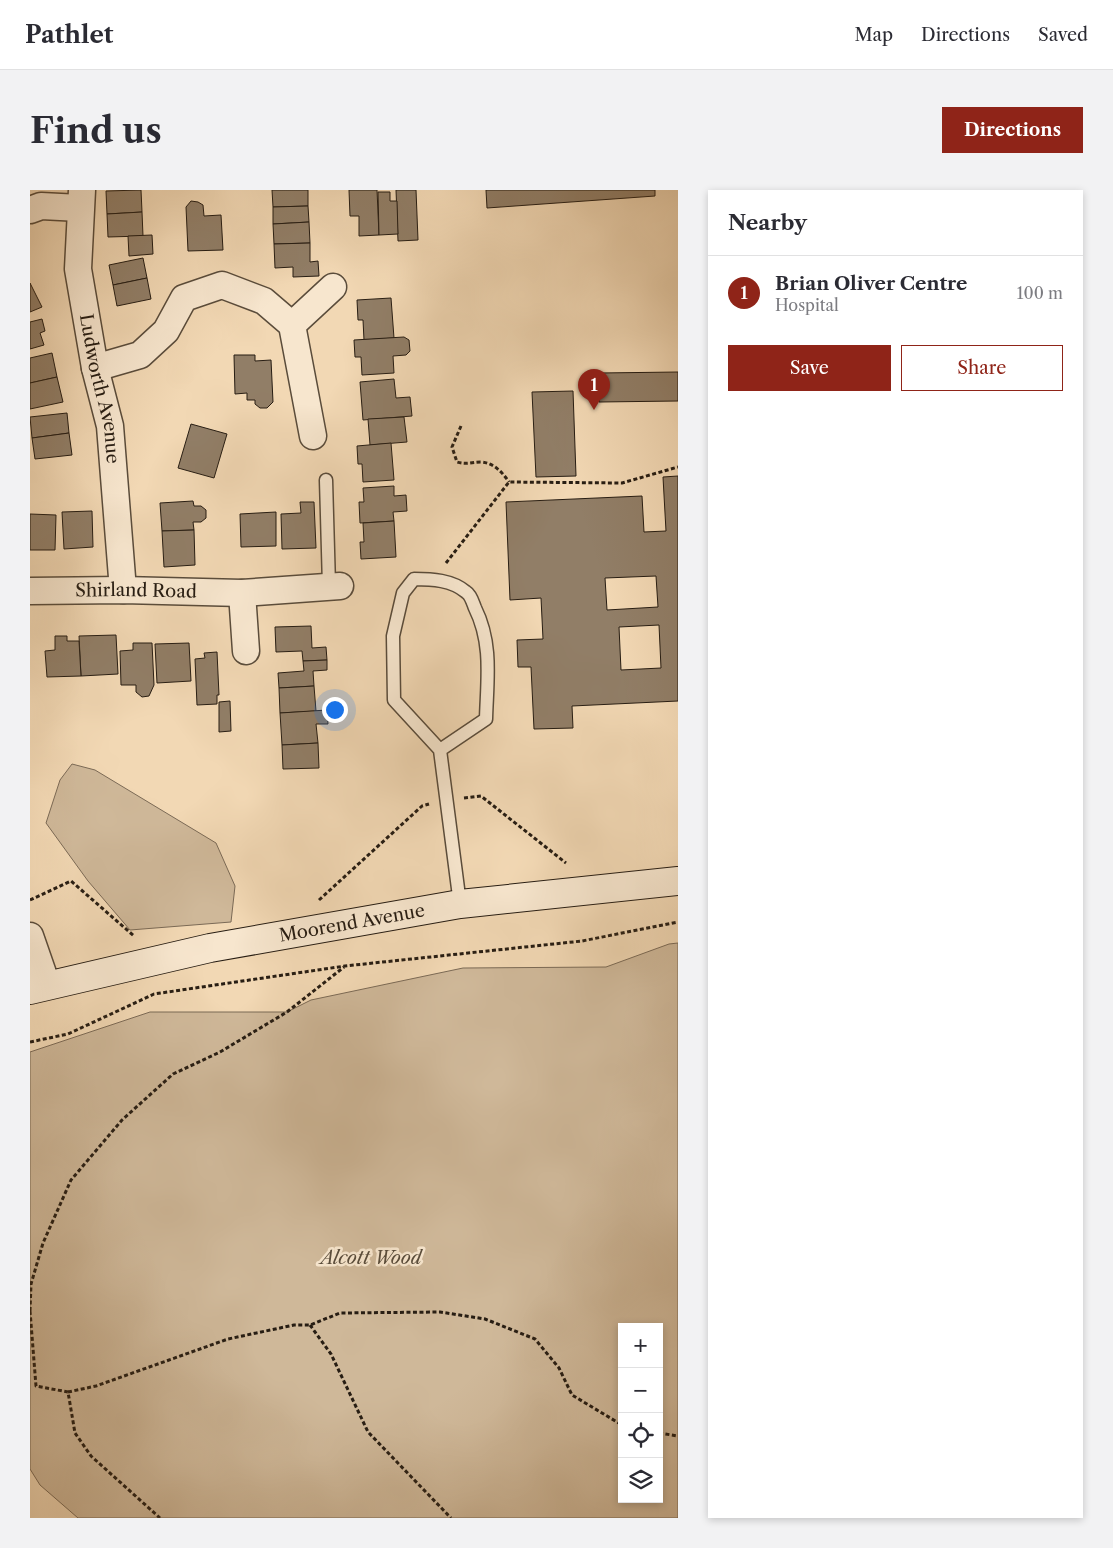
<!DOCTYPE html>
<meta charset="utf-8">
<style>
body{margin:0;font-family:"Libre Caslon Text",serif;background:#f2f2f3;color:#2b2b33}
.controls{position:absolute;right:15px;bottom:15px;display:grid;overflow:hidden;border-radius:0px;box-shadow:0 2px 8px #0003}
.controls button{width:45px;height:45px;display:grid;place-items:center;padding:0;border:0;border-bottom:1px solid #e1e1e2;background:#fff;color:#2b2b33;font:25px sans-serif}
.you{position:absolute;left:304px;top:519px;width:18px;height:18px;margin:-12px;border:4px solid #fff;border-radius:50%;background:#1a73e8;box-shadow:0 0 0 8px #1a73e833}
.badge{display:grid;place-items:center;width:32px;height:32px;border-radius:50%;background:#8f2418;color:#fff;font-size:16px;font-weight:700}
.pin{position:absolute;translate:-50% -41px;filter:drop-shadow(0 1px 2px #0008)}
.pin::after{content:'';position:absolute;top:26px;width:18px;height:15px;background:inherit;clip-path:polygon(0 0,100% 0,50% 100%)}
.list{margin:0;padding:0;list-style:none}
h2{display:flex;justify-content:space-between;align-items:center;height:65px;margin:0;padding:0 20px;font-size:21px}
h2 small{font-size:16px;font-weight:400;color:#7c7c81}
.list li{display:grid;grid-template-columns:32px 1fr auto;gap:15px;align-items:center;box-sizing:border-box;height:75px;padding:0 20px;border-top:1px solid #e1e1e2}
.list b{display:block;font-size:19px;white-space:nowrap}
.list p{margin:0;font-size:16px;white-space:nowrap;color:#7c7c81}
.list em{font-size:16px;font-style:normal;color:#7c7c81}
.actions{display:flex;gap:10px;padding:15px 20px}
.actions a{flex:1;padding:11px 0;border:1px solid #8f2418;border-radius:0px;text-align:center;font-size:18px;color:#8f2418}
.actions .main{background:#8f2418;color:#fff}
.icon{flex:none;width:28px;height:28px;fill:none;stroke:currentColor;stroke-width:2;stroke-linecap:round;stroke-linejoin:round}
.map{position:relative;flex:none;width:648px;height:1328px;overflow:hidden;border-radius:0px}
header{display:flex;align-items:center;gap:30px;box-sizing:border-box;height:70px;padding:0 25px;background:#fff;border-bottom:1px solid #e1e1e2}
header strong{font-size:24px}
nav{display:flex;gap:28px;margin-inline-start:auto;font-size:18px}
.intro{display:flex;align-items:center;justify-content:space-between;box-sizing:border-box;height:120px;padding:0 30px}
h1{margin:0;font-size:35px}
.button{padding:12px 22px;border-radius:0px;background:#8f2418;color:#fff;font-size:18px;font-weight:700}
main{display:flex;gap:30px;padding:0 30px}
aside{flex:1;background:#fff;border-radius:0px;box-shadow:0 2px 8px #0003}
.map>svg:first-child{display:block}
.green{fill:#cfb899;stroke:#7b6a56;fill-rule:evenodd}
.building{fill:#917e67;stroke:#271d13;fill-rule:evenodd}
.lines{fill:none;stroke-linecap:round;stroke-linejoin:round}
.lane-casing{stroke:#5a4c3b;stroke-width:15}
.street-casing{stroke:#5a4c3b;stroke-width:29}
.secondary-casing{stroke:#271d13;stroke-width:30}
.path{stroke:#271d13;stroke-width:3;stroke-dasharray:4 2.5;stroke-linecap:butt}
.lane{stroke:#f7e6ce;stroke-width:12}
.street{stroke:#f7e6ce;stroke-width:26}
.secondary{stroke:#f7e6ce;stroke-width:28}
.labels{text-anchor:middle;stroke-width:5;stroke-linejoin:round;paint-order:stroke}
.street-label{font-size:18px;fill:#271d13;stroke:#f7e6ce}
.park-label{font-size:18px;font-style:italic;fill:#594c3b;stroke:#f7e6ce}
</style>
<header>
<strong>Pathlet</strong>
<nav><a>Map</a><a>Directions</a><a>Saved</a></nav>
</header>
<div class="intro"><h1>Find us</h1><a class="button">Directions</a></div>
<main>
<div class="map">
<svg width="648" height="1328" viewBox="0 0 648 1328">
<rect width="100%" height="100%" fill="#f2d8b4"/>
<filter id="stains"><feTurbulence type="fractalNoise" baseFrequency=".004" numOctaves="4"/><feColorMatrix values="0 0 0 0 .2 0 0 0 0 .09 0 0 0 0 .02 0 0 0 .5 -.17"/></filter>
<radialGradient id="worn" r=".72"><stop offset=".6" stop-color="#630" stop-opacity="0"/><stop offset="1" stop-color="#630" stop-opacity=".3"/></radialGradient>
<g class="green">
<path d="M 42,574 L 65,580 L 186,653 L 205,696 L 201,732 L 100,740 L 58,691 L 16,633 L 30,590 Z"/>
<path d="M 648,753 L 648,1328 L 48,1328 L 10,1295 L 0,1279 L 0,862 L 120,822 L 257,822 L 281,810 L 433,778 L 576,777 L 639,754 ZM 592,1137 L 629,1137 L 629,1309 L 592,1309 Z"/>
</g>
<g class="building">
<path d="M 111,0 L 112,22 L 77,24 L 76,1 Z"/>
<path d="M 242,0 L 278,0 L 278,16 L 243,17 Z"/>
<path d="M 319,0 L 347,0 L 349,45 L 329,46 L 329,26 L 320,26 Z"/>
<path d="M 366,0 L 386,0 L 388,50 L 368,51 Z"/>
<path d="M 456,0 L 625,0 L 625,6 L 457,18 Z"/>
<path d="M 348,2 L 360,2 L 360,11 L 367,11 L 368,44 L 349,45 Z"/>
<path d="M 161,11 L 168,12 L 173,15 L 174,26 L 191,25 L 193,60 L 158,61 L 156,17 Z"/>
<path d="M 278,16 L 279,32 L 243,34 L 243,17 Z"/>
<path d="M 112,22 L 113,46 L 78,47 L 77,24 Z"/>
<path d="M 279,32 L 280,53 L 244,54 L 243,34 Z"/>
<path d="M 122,45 L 123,64 L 99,66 L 98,46 Z"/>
<path d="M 280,53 L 280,72 L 288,71 L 289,86 L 263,87 L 263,77 L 245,78 L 244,54 Z"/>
<path d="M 113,68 L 117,88 L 83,95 L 79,75 Z"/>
<path d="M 117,88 L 121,109 L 87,116 L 83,95 Z"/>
<path d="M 0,93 L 12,117 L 0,122 Z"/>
<path d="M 361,108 L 364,148 L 334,150 L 333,130 L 328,130 L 327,110 Z"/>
<path d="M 12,129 L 15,141 L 10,143 L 14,155 L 0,159 L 0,132 Z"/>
<path d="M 374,147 L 379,150 L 380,161 L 376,165 L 363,166 L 364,183 L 332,185 L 331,167 L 325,167 L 324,150 Z"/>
<path d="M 22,163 L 27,187 L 0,193 L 0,168 Z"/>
<path d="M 204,165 L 225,165 L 225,171 L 241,170 L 243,212 L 237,218 L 230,218 L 225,214 L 225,210 L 217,210 L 217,203 L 205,204 Z"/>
<path d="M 648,182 L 648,211 L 569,212 L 569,183 Z"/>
<path d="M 27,187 L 33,212 L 0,219 L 0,193 Z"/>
<path d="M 364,189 L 366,208 L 380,207 L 382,226 L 333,230 L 330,192 Z"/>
<path d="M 543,201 L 546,286 L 506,287 L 502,202 Z"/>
<path d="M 37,223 L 39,243 L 2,248 L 0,227 Z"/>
<path d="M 374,227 L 377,252 L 340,255 L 338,229 Z"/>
<path d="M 161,234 L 197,244 L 184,288 L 148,278 Z"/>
<path d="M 39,243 L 42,265 L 5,269 L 2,248 Z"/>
<path d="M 361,253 L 364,290 L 333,292 L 332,274 L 328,274 L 327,256 Z"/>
<path d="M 648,286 L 648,511 L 542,516 L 543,538 L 504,539 L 501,477 L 488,477 L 487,450 L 513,449 L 511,408 L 480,410 L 476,312 L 612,306 L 614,342 L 636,341 L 633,287 ZM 626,386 L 628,417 L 577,420 L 575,388 ZM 629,435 L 631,478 L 591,480 L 589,437 Z"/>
<path d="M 364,296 L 364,306 L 376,305 L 377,321 L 363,322 L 364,331 L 330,333 L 329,312 L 334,312 L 333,298 Z"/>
<path d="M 163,311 L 164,316 L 171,316 L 176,320 L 176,328 L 171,332 L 163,332 L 164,340 L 132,341 L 130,313 Z"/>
<path d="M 270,312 L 284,312 L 286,358 L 252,359 L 251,324 L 271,323 Z"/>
<path d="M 62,321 L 63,357 L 34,359 L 32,322 Z"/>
<path d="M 246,322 L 246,356 L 211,357 L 210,324 Z"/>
<path d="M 0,324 L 26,325 L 25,360 L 0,360 Z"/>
<path d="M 364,331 L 366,367 L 331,369 L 330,352 L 334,352 L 333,333 Z"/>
<path d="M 164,340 L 165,375 L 134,377 L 132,341 Z"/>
<path d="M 281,436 L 282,458 L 296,457 L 297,470 L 273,471 L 272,461 L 246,462 L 245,437 Z"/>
<path d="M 86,445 L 88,484 L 51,486 L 49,446 Z"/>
<path d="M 25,446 L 37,446 L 37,451 L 49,451 L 51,486 L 17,487 L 15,461 L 25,460 Z"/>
<path d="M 103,453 L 122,453 L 124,495 L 119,506 L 112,507 L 106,502 L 106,495 L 91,495 L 90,461 L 103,460 Z"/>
<path d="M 159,453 L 161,491 L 127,493 L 125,454 Z"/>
<path d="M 187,462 L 189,505 L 187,505 L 187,514 L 167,515 L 165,469 L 175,468 L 174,463 Z"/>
<path d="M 297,470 L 297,480 L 283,481 L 284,496 L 249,498 L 248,483 L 274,481 L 273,471 Z"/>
<path d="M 284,496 L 286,521 L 250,523 L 249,498 Z"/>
<path d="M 200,511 L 201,541 L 189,542 L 189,512 Z"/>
<path d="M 297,520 L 298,534 L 286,534 L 288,553 L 252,555 L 250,523 Z"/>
<path d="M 288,553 L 289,578 L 253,579 L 252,555 Z"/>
</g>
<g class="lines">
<defs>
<g id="lane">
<path d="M 296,290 L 299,396"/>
<path d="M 410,560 L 456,529 C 457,491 463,454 445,418 C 443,413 441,405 436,402 C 422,390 402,389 384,389 L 373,403 L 363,446 L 364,510 L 410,560 L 430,714"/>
</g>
<g id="street">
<path id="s1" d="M 52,0 L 48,79 L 65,178 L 80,236 L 93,400"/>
<path d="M 0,20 L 11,16 L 50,18"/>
<path d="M 262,135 L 303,97"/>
<path d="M 65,178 L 110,165 L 136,141 L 154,108 L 192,95 L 234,111 L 262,135 L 283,246"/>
<path id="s2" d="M 0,401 L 93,400 L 212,403 L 310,396"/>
<path d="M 212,403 L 216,461"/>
<path d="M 0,746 L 17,795"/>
</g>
<g id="secondary">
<path id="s3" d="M 0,800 L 180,758 L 430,714 L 648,691"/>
</g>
</defs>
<use href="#lane" class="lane-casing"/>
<use href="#street" class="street-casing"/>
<use href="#secondary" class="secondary-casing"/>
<g class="path">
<path d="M 431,236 L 422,257 L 427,272 C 437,275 441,272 451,272 C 464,273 472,282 479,292"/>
<path d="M 416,373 L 479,292 L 592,293 L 648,277"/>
<path d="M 434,608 L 451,606 L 536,673"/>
<path d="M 0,710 L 41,691 L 104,746"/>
<path d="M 289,710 L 392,616 L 399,614"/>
<path d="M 0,852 L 38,844 L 124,804 L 315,776 L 552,751 L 648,732"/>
<path d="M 0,1121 L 1,1094 L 13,1053 L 41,990 L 92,930 L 143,884 L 190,862 L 257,822 L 314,777"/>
<path d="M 0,1121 L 6,1196 L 38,1202 L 45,1243 L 61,1266 L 130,1328"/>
<path d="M 280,1135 L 301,1164 L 338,1242 L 421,1328"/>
<path d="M 38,1202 L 66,1196 L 198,1149 L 264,1135 L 280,1135 L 310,1123 L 410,1122 L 455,1129 L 505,1149 L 529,1178 L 542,1205 L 592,1235"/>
<path d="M 629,1243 L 648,1246"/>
</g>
<use href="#lane" class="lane"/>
<use href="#street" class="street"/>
<use href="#secondary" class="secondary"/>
</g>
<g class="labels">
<g class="street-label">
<text dy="6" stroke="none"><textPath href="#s1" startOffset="201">Ludworth Avenue</textPath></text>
<text dy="6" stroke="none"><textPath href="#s2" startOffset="106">Shirland Road</textPath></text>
<text dy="6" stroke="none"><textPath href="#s3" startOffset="329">Moorend Avenue</textPath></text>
</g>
<g class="park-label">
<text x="341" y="1074">Alcott Wood</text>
</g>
</g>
<rect width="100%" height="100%" filter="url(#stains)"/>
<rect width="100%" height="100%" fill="url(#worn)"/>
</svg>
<div class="controls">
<button>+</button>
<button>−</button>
<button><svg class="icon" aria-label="locate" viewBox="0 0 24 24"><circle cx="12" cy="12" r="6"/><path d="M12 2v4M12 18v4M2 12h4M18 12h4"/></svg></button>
<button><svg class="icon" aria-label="layers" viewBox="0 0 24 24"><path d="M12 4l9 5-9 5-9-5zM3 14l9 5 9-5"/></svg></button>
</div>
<div class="you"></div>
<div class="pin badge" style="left:564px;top:220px">1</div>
</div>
<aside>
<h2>Nearby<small></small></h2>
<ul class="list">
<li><span class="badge">1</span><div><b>Brian Oliver Centre</b><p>Hospital</p></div><em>100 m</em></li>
</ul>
<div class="actions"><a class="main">Save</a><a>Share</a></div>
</aside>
</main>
